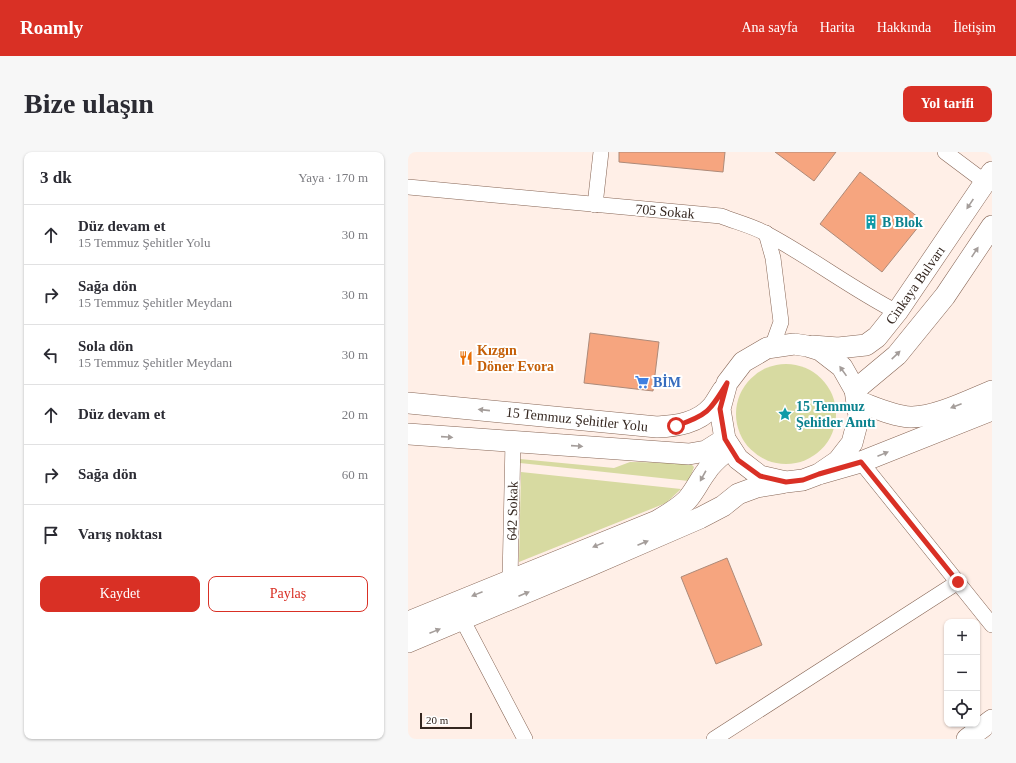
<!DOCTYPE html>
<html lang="tr">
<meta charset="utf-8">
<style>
body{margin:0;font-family:"Times New Roman",serif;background:#f7f7f7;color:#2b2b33}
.controls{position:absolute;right:12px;bottom:12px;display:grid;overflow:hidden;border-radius:8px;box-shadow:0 1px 3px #0004}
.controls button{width:36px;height:36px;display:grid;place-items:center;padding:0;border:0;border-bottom:1px solid #e1e1e2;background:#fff;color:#2b2b33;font:20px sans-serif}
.scale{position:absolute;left:12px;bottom:10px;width:52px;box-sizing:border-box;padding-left:4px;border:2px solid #34261f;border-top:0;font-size:11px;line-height:14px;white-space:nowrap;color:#34261f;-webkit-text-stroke:3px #fff;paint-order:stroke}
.stop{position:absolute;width:12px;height:12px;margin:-9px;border:3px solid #d93025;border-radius:50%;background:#fff}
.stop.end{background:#d93025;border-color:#fff;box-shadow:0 1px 4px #0008}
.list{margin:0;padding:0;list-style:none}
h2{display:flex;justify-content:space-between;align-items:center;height:52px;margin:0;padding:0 16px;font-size:17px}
h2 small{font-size:13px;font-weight:400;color:#7c7c81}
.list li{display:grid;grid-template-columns:26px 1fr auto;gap:12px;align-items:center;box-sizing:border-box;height:60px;padding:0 16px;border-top:1px solid #e1e1e2}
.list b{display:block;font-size:15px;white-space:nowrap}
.list p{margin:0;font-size:13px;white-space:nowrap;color:#7c7c81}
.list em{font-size:13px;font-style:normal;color:#7c7c81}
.actions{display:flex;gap:8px;padding:12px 16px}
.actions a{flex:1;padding:9px 0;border:1px solid #d93025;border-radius:8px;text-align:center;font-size:14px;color:#d93025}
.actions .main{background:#d93025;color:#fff}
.icon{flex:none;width:22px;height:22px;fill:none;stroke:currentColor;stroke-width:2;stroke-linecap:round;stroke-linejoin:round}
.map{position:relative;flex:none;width:584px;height:587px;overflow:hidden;border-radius:8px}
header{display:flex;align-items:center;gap:24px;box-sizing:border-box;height:56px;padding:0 20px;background:#d93025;color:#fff}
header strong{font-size:19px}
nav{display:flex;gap:22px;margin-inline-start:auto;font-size:14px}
.intro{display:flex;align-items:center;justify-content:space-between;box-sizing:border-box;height:96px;padding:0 24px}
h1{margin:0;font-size:28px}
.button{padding:10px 18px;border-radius:8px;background:#d93025;color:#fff;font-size:14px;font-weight:700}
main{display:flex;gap:24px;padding:0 24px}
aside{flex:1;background:#fff;border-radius:8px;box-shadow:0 1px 3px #0004}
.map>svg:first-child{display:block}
.green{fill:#d7daa1}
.building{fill:#f6a57f;stroke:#ad8a79}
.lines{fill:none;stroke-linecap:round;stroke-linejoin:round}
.street-casing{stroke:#876656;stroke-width:16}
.secondary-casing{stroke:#876656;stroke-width:22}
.street{stroke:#fff;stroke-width:15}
.secondary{stroke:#fff;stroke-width:21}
.oneway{fill:#a49d9a}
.route{stroke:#d93025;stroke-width:5}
.labels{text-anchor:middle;stroke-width:4;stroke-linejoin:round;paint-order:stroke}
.street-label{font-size:14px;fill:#34261f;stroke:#fff}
.culture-label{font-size:14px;font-weight:bold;fill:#0d838f;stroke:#fff;text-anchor:start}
.food-label{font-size:14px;font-weight:bold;fill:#c56008;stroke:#fff;text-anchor:start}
.shop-label{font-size:14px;font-weight:bold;fill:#366cbe;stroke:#fff;text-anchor:start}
</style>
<header>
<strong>Roamly</strong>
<nav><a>Ana sayfa</a><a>Harita</a><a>Hakkında</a><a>İletişim</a></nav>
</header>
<div class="intro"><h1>Bize ulaşın</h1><a class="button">Yol tarifi</a></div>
<main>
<aside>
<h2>3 dk<small>Yaya · 170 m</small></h2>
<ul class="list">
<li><svg class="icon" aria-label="ahead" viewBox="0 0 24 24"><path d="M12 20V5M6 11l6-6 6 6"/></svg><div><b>Düz devam et</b><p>15 Temmuz Şehitler Yolu</p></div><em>30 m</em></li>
<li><svg class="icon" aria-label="right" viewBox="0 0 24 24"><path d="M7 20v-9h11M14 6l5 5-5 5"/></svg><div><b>Sağa dön</b><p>15 Temmuz Şehitler Meydanı</p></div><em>30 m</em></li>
<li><svg class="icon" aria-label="left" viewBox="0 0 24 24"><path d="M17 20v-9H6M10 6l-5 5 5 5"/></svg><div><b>Sola dön</b><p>15 Temmuz Şehitler Meydanı</p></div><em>30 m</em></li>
<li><svg class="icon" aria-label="ahead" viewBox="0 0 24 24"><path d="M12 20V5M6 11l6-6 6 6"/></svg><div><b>Düz devam et</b></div><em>20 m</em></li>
<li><svg class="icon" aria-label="right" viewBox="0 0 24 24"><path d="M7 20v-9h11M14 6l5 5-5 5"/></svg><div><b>Sağa dön</b></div><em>60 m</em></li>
<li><svg class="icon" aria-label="arrive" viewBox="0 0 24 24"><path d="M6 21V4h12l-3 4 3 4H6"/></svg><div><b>Varış noktası</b></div></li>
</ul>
<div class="actions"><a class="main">Kaydet</a><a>Paylaş</a></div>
</aside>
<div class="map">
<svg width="584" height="587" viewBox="0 0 584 587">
<rect width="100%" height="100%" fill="#ffefe7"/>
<g class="green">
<circle cx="378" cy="262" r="50"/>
<path d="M 112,307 L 206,316 L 222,310 L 282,311 L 286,315 L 281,329 L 112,311 Z"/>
<path d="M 113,320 L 273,337 L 258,351 L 111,410 Z"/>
</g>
<g class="building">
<path d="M 211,0 L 317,0 L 315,20 L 211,10 Z"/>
<path d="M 367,0 L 428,0 L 406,29 Z"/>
<path d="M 452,20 L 515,69 L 474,120 L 412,72 Z"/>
<path d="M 182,181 L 251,190 L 245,239 L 176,231 Z"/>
<path d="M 319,406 L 354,493 L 308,512 L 273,425 Z"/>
</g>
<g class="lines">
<defs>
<g id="street">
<path d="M 537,0 L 577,30"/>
<path d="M 0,35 L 313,64 C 328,70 345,74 359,82 C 404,106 444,137 489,160"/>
<path d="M 187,53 L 193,0"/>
<path d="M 358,81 L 365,106 L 373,170 L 364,195"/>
<path d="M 453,310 L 584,473"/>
<path d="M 102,428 L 105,289"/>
<path d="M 54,467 L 117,587"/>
<path d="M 306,587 L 550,430"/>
</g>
<g id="secondary">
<path d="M 404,194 L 430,196 L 458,193 L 469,185 L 489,160 L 584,20"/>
<path d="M 447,238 L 489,203 L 537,144 L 584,74"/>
<path d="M 449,249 C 466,255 484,264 502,265 C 526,266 562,248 584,239"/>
<path d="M 0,251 L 249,275 C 269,274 290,271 304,255 C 308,250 311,244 315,238"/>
<path d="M 0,282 L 281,302 L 298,299 L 317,287"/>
<path d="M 411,322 L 430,309 L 444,291 L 451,264 L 447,238 L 434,215 L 412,198 L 399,194 L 386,192 L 359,196 L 335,210 L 319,231 L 312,257 L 317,287 L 330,307 L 352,324 L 378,330 L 395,328 L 411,322 L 453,310 L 584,258"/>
<path d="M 0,470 L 249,369 C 259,363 270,357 279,348 C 287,339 291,329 298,320 C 304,310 314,303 322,296"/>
<path d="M 0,490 L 181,414 L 292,366 L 315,354 L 330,342 L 349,335 L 374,331"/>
<path d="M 559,587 L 584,568"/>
</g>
</defs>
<use href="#street" class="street-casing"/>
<use href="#secondary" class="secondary-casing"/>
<use href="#street" class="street"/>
<use href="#secondary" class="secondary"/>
</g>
<defs><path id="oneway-solid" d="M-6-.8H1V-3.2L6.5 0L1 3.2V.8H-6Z"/></defs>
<g class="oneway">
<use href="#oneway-solid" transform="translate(562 52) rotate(124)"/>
<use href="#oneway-solid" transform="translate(567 100) rotate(-56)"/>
<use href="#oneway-solid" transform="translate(488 203) rotate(-44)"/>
<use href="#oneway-solid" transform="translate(435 219) rotate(-125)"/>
<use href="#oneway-solid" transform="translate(548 254) rotate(159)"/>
<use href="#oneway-solid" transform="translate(76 258) rotate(-174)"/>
<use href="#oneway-solid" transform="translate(39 285) rotate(4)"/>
<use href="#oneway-solid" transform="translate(169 294) rotate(4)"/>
<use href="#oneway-solid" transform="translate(475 302) rotate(-22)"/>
<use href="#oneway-solid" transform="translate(295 324) rotate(119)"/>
<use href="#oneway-solid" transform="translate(235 391) rotate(-23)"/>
<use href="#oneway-solid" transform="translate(190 393) rotate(158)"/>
<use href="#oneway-solid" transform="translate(69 442) rotate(158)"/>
<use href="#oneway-solid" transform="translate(116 442) rotate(-23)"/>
<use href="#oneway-solid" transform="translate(27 479) rotate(-22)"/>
</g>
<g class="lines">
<path class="route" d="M 268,274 C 300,263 302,259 319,231 L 312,257 L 317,287 L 330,308 L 352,324 L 378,330 L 395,328 L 411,322 L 453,310 L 550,430"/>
</g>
<defs>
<symbol id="building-bare" viewBox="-9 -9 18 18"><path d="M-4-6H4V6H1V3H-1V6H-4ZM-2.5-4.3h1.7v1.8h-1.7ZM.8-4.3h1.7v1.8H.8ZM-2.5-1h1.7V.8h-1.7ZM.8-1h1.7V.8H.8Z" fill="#0f9aa8" stroke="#fff" stroke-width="2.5" paint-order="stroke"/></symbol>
<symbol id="restaurant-bare" viewBox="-9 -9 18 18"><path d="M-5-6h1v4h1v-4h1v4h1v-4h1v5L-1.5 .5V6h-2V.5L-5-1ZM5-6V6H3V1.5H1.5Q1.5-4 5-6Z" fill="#e8710a" stroke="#fff" stroke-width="2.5" paint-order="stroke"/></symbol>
<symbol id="supermarket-bare" viewBox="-9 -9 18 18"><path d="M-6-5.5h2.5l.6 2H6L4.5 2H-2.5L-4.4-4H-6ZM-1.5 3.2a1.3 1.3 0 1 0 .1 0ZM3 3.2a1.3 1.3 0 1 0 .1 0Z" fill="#3f7fe0" stroke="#fff" stroke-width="2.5" paint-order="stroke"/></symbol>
<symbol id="sight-bare" viewBox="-9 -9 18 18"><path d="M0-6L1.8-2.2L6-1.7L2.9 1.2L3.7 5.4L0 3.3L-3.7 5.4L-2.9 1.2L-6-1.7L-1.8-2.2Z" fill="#0f9aa8" stroke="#fff" stroke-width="2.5" paint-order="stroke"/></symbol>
</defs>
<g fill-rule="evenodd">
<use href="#building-bare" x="453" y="60" width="20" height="20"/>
<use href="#restaurant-bare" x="48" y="196" width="20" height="20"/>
<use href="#supermarket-bare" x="224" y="220" width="20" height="20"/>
<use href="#sight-bare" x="367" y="252" width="20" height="20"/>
</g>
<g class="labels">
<g class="street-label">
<text transform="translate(257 59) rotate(5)" y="5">705 Sokak</text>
<text transform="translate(507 133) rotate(-55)" y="5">Cinkaya Bulvarı</text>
<text transform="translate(169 267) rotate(6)" y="5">15 Temmuz Şehitler Yolu</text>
<text transform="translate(104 359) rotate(-89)" y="5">642 Sokak</text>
</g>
<g class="culture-label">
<text x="474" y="75">B Blok</text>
<text x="388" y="259">15 Temmuz<tspan x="388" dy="16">Şehitler Anıtı</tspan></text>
</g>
<g class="food-label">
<text x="69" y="203">Kızgın<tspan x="69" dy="16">Döner Evora</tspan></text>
</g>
<g class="shop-label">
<text x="245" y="235">BİM</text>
</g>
</g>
</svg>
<div class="controls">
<button>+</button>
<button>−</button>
<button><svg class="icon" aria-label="locate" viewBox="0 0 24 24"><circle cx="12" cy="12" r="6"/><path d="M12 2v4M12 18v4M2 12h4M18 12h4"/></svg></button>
</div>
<div class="scale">20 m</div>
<div class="stop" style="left:268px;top:274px"></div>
<div class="stop end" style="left:550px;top:430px"></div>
</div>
</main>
